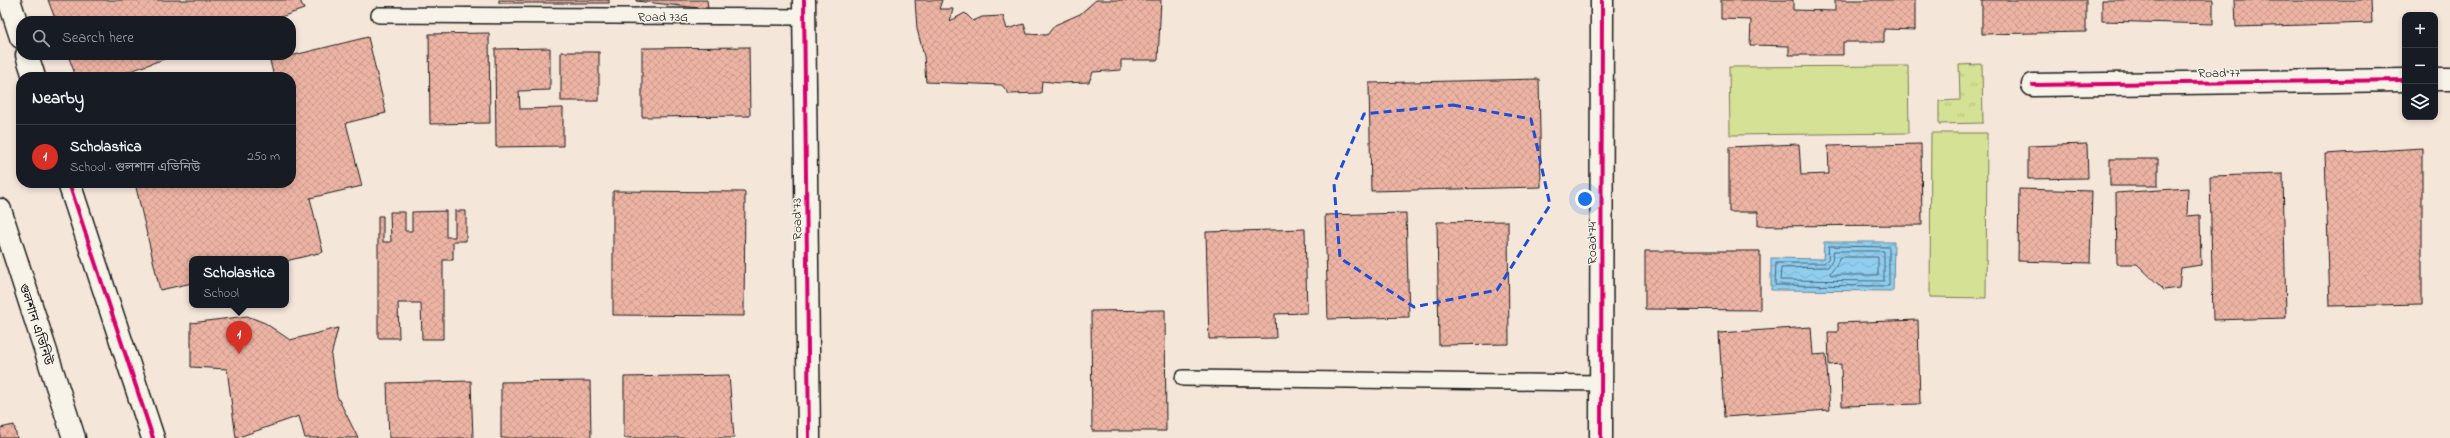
<!DOCTYPE html>
<meta charset="utf-8">
<style>
body{margin:0;font-family:"Indie Flower","Noto Sans Bengali",sans-serif;background:#20242c;color:#f1f3f6}
.controls{position:absolute;right:12px;top:12px;display:grid;overflow:hidden;border-radius:8px;box-shadow:0 2px 6px #0003}
.controls button{width:36px;height:36px;display:grid;place-items:center;padding:0;border:0;border-bottom:1px solid #363941;background:#171b24;color:#f1f3f6;font:20px sans-serif}
.you{position:absolute;left:1585px;top:199px;width:14px;height:14px;margin:-10px;border:3px solid #fff;border-radius:50%;background:#1a73e8;box-shadow:0 0 0 6px #1a73e833}
.badge{display:grid;place-items:center;width:26px;height:26px;border-radius:50%;background:#d93025;color:#fff;font-size:13px;font-weight:700}
.pin{position:absolute;translate:-50% -33px;filter:drop-shadow(0 1px 2px #0008)}
.pin::after{content:'';position:absolute;top:21px;width:14px;height:12px;background:inherit;clip-path:polygon(0 0,100% 0,50% 100%)}
.popup{position:absolute;left:189px;top:256px;width:100px;height:52px;box-sizing:border-box;display:grid;place-content:center;border-radius:8px;background:#171b24;filter:drop-shadow(0 1px 3px #0005);font-size:13px;white-space:nowrap;color:#9ea1a6}
.popup b{font-size:15px;color:#f1f3f6}
.popup::after{content:'';position:absolute;left:50%;top:100%;margin-left:-8px;border:8px solid transparent;border-top-color:#171b24}
.list{margin:0;padding:0;list-style:none}
h2{display:flex;justify-content:space-between;align-items:center;height:52px;margin:0;padding:0 16px;font-size:17px}
h2 small{font-size:13px;font-weight:400;color:#9ea1a6}
.list li{display:grid;grid-template-columns:26px 1fr auto;gap:12px;align-items:center;box-sizing:border-box;height:64px;padding:0 16px;border-top:1px solid #363941}
.list b{display:block;font-size:15px;white-space:nowrap}
.list p{margin:0;font-size:13px;white-space:nowrap;color:#9ea1a6}
.list em{font-size:13px;font-style:normal;color:#9ea1a6}
.icon{flex:none;width:22px;height:22px;fill:none;stroke:currentColor;stroke-width:2;stroke-linecap:round;stroke-linejoin:round}
.map{position:relative;flex:none;width:2450px;height:438px;overflow:hidden}
.search{position:absolute;background:#171b24;box-shadow:0 2px 6px #0003;left:16px;top:16px;width:280px;height:44px;display:flex;align-items:center;gap:10px;box-sizing:border-box;padding:0 14px;border-radius:16px;color:#9ea1a6;font-size:15px}
.panel{position:absolute;background:#171b24;box-shadow:0 2px 6px #0003;left:16px;top:72px;width:280px;height:116px;border-radius:16px}
.map>svg:first-child{display:block}
.park{fill:url(#park-tufts);stroke:#787e58}
.pitch{fill:#d5e194;stroke:#787e58}
.water{fill:url(#water-waves);stroke:#62879b}
.lines{fill:none;stroke-linecap:round;stroke-linejoin:round}
.shore{stroke:#4a6371;stroke-width:1}
.building{fill:url(#building-cross-hatch);stroke:#1c1c1c}
.service-casing{stroke:#1c1c1c;stroke-width:18}
.minor-casing{stroke:#1c1c1c;stroke-width:25}
.tertiary-casing{stroke:#1c1c1c;stroke-width:25}
.service{stroke:#f7f3e8;stroke-width:15}
.minor{stroke:#f7f3e8;stroke-width:22}
.tertiary{stroke:#f7f3e8;stroke-width:22}
.cycleway-casing{stroke:#f7f3e8;stroke-width:6}
.cycleway{stroke:#d6006c;stroke-width:4}
.marked{fill:none;stroke:#1d4ed8;stroke-width:3;stroke-dasharray:8 5;stroke-linejoin:round}
.labels{text-anchor:middle;stroke-width:3;stroke-linejoin:round;paint-order:stroke}
.street-label{font-size:13px;fill:#1c1c1c;stroke:#f7f3e8}
</style>
<div class="map">
<svg width="2450" height="438" viewBox="0 0 2450 438">
<defs>
<pattern id="park-tufts" width="24" height="20" patternUnits="userSpaceOnUse"><rect width="24" height="20" fill="#d5e194"/><path d="M3 7l-1-3M5 7V3M7 7l1-3M15 17l-1-3M17 17v-4M19 17l1-3" fill="none" stroke="#b6c07f"/></pattern>
<pattern id="water-waves" width="16" height="10" patternUnits="userSpaceOnUse"><rect width="16" height="10" fill="#90cef0"/><path d="M0 5q4-4 8 0t8 0" fill="none" stroke="#7cb0cd"/></pattern>
<pattern id="building-cross-hatch" width="8" height="8" patternUnits="userSpaceOnUse"><rect width="8" height="8" fill="#edb4a4"/><path d="M0 0l8 8M0 8l8-8" fill="none" stroke="#cb9a8d"/></pattern>
</defs>
<rect width="100%" height="100%" fill="#f5e6da"/>
<filter id="ink" filterUnits="userSpaceOnUse"><feTurbulence type="fractalNoise" baseFrequency=".025" numOctaves="2"/><feDisplacementMap in="SourceGraphic" scale="8" xChannelSelector="R" yChannelSelector="G"/><feConvolveMatrix kernelMatrix="1 2 1 2 8 2 1 2 1" color-interpolation-filters="sRGB"/></filter>
<g filter="url(#ink)">
<path class="park" d="M 1982,64 L 1983,123 L 1939,124 L 1939,101 L 1960,100 L 1959,65 Z"/>
<g class="pitch">
<path d="M 1908,66 L 1909,133 L 1730,135 L 1729,67 Z"/>
<path d="M 1931,133 L 1987,133 L 1986,298 L 1930,297 Z"/>
</g>
<path class="water" d="M 1824,242 L 1894,242 L 1893,291 L 1771,290 L 1771,258 L 1823,259 Z"/>
<g class="lines">
<g class="shore">
<path d="M 1829,246 L 1889,247 L 1889,286 L 1775,285 L 1776,263 L 1824,263 L 1828,259 Z"/>
<path d="M 1834,251 L 1884,251 L 1884,281 L 1780,280 L 1781,268 L 1828,267 L 1832,261 Z"/>
<path d="M 1840,257 L 1878,257 L 1878,275 L 1831,275 L 1830,273 L 1836,266 Z"/>
</g>
</g>
<g class="building">
<path d="M 48,0 L 300,0 L 304,9 L 269,21 L 56,21 Z"/>
<rect x="499" y="0" width="110" height="3"/>
<path d="M 636,0 L 707,0 L 708,9 L 636,1 Z"/>
<path d="M 915,0 L 942,0 L 939,9 L 953,9 L 950,21 L 965,13 L 973,21 L 982,17 L 1003,16 L 1007,29 L 1024,24 L 1027,34 L 1047,35 L 1055,25 L 1080,14 L 1096,0 L 1161,0 L 1158,60 L 1121,60 L 1121,70 L 1093,72 L 1089,82 L 1060,83 L 1042,81 L 1041,93 L 1009,94 L 1002,85 L 926,82 L 924,56 L 917,29 Z"/>
<path d="M 1721,0 L 1793,0 L 1793,10 L 1835,11 L 1835,0 L 1915,0 L 1915,30 L 1884,29 L 1884,42 L 1843,42 L 1843,55 L 1789,55 L 1789,46 L 1750,45 L 1751,20 L 1721,19 Z"/>
<path d="M 1982,0 L 2086,0 L 2086,32 L 1982,34 Z"/>
<path d="M 2102,0 L 2213,0 L 2213,24 L 2102,21 Z"/>
<path d="M 2235,0 L 2371,0 L 2372,23 L 2236,27 Z"/>
<path d="M 489,33 L 490,123 L 430,124 L 429,34 Z"/>
<path d="M 368,37 L 386,113 L 346,123 L 362,186 L 310,198 L 323,252 L 286,261 L 192,259 L 192,283 L 160,290 L 135,183 L 291,183 L 291,77 L 274,77 L 270,61 Z"/>
<path d="M 749,47 L 750,116 L 642,117 L 642,48 Z"/>
<path d="M 550,48 L 550,90 L 519,91 L 520,109 L 563,108 L 563,146 L 496,147 L 495,49 Z"/>
<rect x="561" y="52" width="38" height="49"/>
<path d="M 68,55 L 175,55 L 114,77 L 76,77 Z"/>
<path d="M 1539,79 L 1541,187 L 1371,191 L 1369,83 Z"/>
<path d="M 1799,144 L 1801,175 L 1829,174 L 1828,146 L 1921,144 L 1922,225 L 1758,226 L 1758,212 L 1729,212 L 1729,147 Z"/>
<path d="M 2087,144 L 2088,178 L 2028,179 L 2028,146 Z"/>
<path d="M 2422,148 L 2422,304 L 2330,306 L 2325,154 Z"/>
<rect x="2110" y="159" width="48" height="27"/>
<path d="M 2283,174 L 2286,318 L 2213,320 L 2210,176 Z"/>
<path d="M 2188,188 L 2187,216 L 2200,215 L 2201,265 L 2181,268 L 2179,288 L 2164,290 L 2137,264 L 2117,264 L 2116,193 Z"/>
<path d="M 2019,189 L 2092,191 L 2090,263 L 2018,261 Z"/>
<path d="M 613,191 L 745,192 L 744,316 L 613,315 Z"/>
<path d="M 446,211 L 446,237 L 455,237 L 455,211 L 466,211 L 466,241 L 453,241 L 453,260 L 443,260 L 443,339 L 422,339 L 421,303 L 398,303 L 399,338 L 378,338 L 378,216 L 383,216 L 383,242 L 391,242 L 390,212 L 405,212 L 405,231 L 412,231 L 412,212 Z"/>
<path d="M 1406,213 L 1409,317 L 1328,319 L 1325,215 Z"/>
<path d="M 1508,221 L 1509,344 L 1439,345 L 1437,222 Z"/>
<path d="M 1305,229 L 1307,313 L 1275,314 L 1276,338 L 1209,339 L 1206,232 Z"/>
<path d="M 1645,251 L 1760,251 L 1760,310 L 1645,309 Z"/>
<path d="M 1165,310 L 1166,431 L 1092,431 L 1091,311 Z"/>
<path d="M 247,316 L 265,323 L 290,340 L 338,328 L 331,356 L 337,396 L 358,438 L 305,438 L 299,416 L 236,438 L 227,369 L 191,367 L 191,323 Z"/>
<path d="M 1918,320 L 1920,404 L 1842,406 L 1841,364 L 1829,365 L 1828,332 L 1838,332 L 1838,323 Z"/>
<path d="M 1811,327 L 1813,355 L 1826,354 L 1830,410 L 1724,417 L 1719,333 Z"/>
<path d="M 729,375 L 734,438 L 624,438 L 624,377 Z"/>
<path d="M 471,381 L 473,438 L 389,438 L 387,383 Z"/>
<path d="M 590,381 L 591,438 L 501,438 L 501,382 Z"/>
<path d="M 14,425 L 17,438 L 0,438 L 0,428 Z"/>
</g>
<g class="lines">
<defs>
<g id="service">
<path d="M 379,15 L 804,17"/>
<path d="M 1183,378 L 1601,383"/>
</g>
<g id="minor">
<path d="M 804,0 L 809,438"/>
<path d="M 2435,79 L 2450,79"/>
<path d="M 2033,85 L 2405,80"/>
<path d="M 1601,438 L 1602,0"/>
</g>
<g id="tertiary">
<path d="M 9,0 L 21,37"/>
<path d="M 27,55 L 34,77"/>
<path d="M 69,183 L 153,438"/>
<path d="M 0,210 L 74,438"/>
</g>
</defs>
<use href="#service" class="service-casing"/>
<use href="#minor" class="minor-casing"/>
<use href="#tertiary" class="tertiary-casing"/>
<use href="#service" class="service"/>
<use href="#minor" class="minor"/>
<use href="#tertiary" class="tertiary"/>
<defs>
<g id="cycleway">
<path d="M 804,0 L 809,438"/>
<path d="M 2033,85 L 2405,80"/>
<path d="M 69,183 L 153,438"/>
<path d="M 1601,438 L 1602,0"/>
</g>
</defs>
<use href="#cycleway" class="cycleway-casing"/>
<use href="#cycleway" class="cycleway"/>
</g>
</g>
<path class="marked" d="M 1453,105 L 1531,119 L 1550,205 L 1497,290 L 1414,307 L 1340,258 L 1334,184 L 1364,114 Z"/>
<g class="labels">
<g class="street-label">
<text x="663" y="21">Road 73G</text>
<text transform="translate(2219 72) rotate(-1)" y="5">Road 77</text>
<text transform="translate(796 219) rotate(-91)" y="5">Road 73</text>
<text transform="translate(1591 243) rotate(-90)" y="5">Road 74</text>
<text transform="translate(37 324) rotate(72)" y="5">গুলশান এভিনিউ</text>
</g>
</g>
</svg>
<div class="controls">
<button>+</button>
<button>−</button>
<button><svg class="icon" aria-label="layers" viewBox="0 0 24 24"><path d="M12 4l9 5-9 5-9-5zM3 14l9 5 9-5"/></svg></button>
</div>
<div class="you"></div>
<div class="pin badge" style="left:239px;top:354px">1</div>
<div class="popup"><b>Scholastica</b>School</div>
<div class="search"><svg class="icon" aria-label="search" viewBox="0 0 24 24"><circle cx="10" cy="10" r="6"/><path d="M15 15l6 6"/></svg>Search here</div>
<section class="panel">
<h2>Nearby<small></small></h2>
<ul class="list">
<li><span class="badge">1</span><div><b>Scholastica</b><p>School · গুলশান এভিনিউ</p></div><em>250 m</em></li>
</ul>
</section>
</div>
